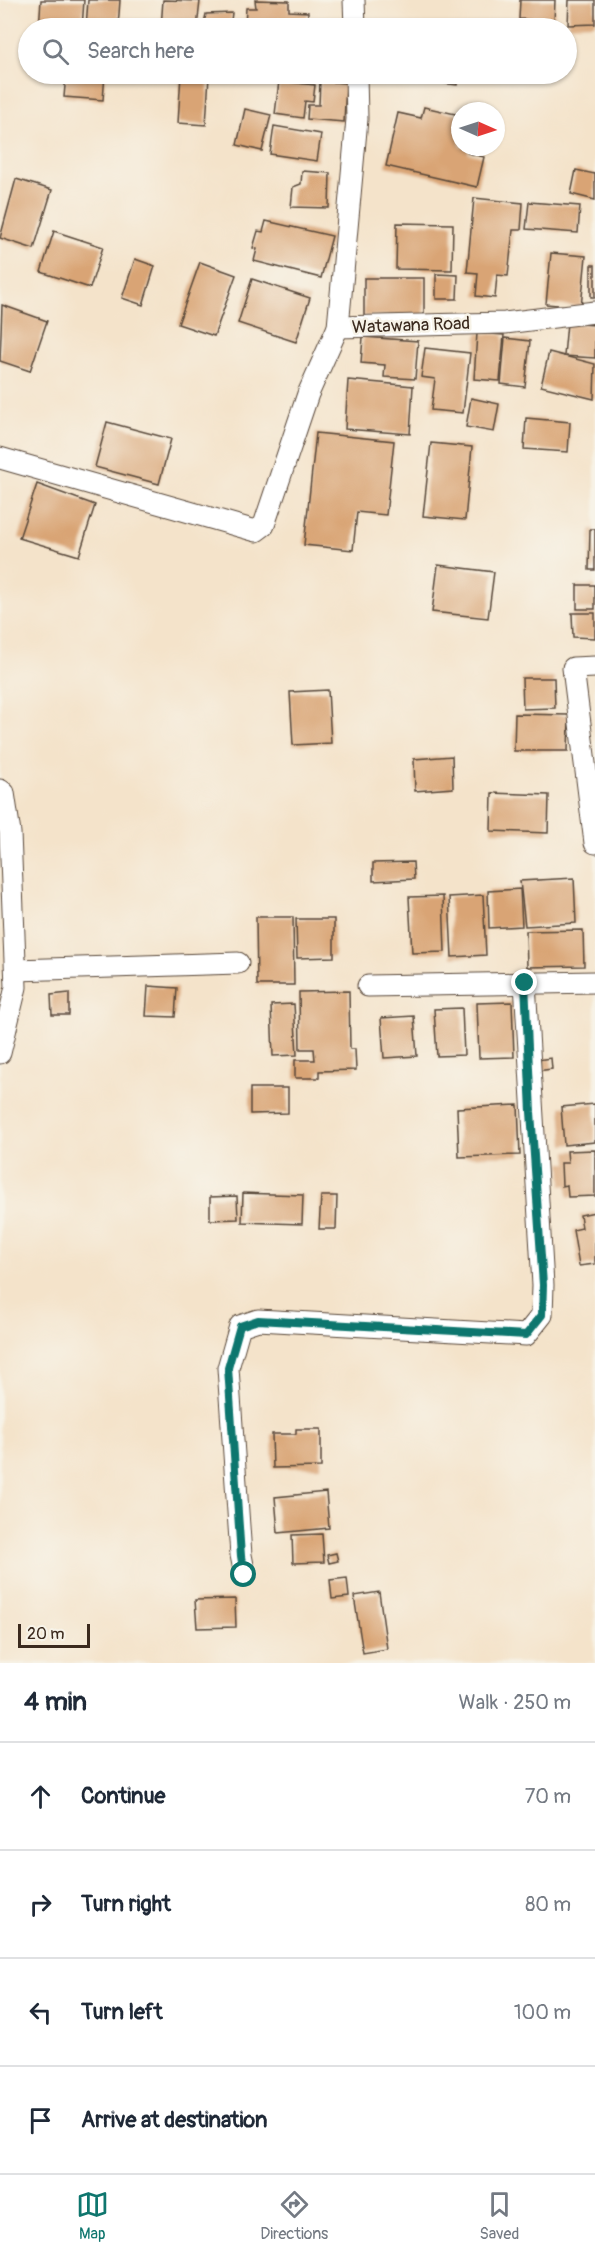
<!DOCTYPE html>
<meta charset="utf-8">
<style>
body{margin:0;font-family:Pangolin,sans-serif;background:#f6f6f7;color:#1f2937}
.compass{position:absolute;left:451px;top:102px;width:54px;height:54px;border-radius:50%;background:#fff;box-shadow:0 2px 4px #0004;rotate:93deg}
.scale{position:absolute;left:18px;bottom:15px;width:72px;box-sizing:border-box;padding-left:6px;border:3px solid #3b2a1e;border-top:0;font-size:16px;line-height:21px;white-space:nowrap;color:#3b2a1e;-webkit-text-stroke:4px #f7f3e8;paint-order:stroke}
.stop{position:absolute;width:18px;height:18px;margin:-14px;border:4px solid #0f766e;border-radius:50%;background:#fff}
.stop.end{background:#0f766e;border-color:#fff;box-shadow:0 2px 6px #0008}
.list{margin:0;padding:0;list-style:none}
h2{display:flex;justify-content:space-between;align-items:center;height:78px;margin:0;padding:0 24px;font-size:26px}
h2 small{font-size:20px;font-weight:400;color:#747a83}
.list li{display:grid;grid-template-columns:39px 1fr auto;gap:18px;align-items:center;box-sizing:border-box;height:108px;padding:0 24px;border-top:2px solid #e0e1e3}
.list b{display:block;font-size:22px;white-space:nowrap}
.list em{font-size:20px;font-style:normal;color:#747a83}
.icon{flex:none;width:33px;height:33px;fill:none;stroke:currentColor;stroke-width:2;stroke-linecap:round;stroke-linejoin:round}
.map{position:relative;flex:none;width:595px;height:1663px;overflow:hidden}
.search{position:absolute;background:#fff;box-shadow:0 2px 4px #0004;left:18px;right:18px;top:18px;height:66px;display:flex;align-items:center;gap:15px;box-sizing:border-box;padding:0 21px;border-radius:33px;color:#747a83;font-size:22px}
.sheet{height:510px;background:#fff}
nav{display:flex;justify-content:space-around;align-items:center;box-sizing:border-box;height:84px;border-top:2px solid #e0e1e3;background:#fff;font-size:16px;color:#747a83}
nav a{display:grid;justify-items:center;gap:3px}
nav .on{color:#0f766e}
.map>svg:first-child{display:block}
.building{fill:#d9a475}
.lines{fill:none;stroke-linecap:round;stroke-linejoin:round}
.street-casing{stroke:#574638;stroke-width:23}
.street{stroke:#fff;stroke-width:21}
.route{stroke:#0f766e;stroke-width:8}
.labels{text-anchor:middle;stroke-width:5;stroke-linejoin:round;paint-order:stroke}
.street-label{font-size:18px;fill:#3b2a1e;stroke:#f7f3e8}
</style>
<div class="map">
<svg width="595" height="1663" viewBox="0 0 595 1663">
<rect width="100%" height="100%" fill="#f7f3e8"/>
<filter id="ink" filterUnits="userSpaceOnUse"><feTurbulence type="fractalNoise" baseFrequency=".0167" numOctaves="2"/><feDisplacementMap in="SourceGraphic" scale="12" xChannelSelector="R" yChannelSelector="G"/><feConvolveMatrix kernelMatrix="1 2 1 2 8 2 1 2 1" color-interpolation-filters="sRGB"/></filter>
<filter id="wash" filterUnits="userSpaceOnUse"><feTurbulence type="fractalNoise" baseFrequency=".008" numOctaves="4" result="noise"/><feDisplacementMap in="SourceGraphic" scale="24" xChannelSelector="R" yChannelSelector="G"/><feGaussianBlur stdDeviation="1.35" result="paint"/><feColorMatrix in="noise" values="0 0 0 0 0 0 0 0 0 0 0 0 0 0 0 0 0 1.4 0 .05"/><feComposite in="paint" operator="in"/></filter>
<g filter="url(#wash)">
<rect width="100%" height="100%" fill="#f4e3ca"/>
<g id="blocks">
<g class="building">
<path d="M 41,0 L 84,0 L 82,28 L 39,28 Z"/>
<path d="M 88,0 L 120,0 L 118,28 L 86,28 Z"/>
<path d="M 163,0 L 200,1 L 197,28 L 161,28 Z"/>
<path d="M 255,0 L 289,1 L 289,11 L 308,12 L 307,28 L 234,28 L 234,26 L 245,26 L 246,8 L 256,8 Z"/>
<path d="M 520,0 L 555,0 L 554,21 L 519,19 Z"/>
<path d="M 569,0 L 595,0 L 595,24 L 568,25 Z"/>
<path d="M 232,13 L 230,28 L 203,28 L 206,14 Z"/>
<path d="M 66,74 L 105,74 L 103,100 L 64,97 Z"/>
<path d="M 181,74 L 209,76 L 206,125 L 178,123 Z"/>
<path d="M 385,74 L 458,74 L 457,85 L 385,76 Z"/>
<path d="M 279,81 L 315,85 L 313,102 L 305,101 L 303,118 L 275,114 Z"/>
<path d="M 320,81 L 346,83 L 344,122 L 307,119 L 308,105 L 319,105 Z"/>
<path d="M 424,107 L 460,115 L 458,123 L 460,124 L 460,147 L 469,147 L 468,153 L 484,157 L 477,187 L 386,166 L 398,113 L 421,118 Z"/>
<path d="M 245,109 L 271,115 L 262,151 L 237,145 Z"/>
<path d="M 274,126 L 321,134 L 317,161 L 270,154 Z"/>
<path d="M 576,170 L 595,174 L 595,200 L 571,194 Z"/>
<path d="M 302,171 L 330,173 L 329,208 L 291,207 L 293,187 L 301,184 Z"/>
<path d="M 16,179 L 52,190 L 34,249 L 0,238 Z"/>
<path d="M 474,198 L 523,203 L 521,230 L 513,230 L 508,276 L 497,275 L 495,298 L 476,296 L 478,273 L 467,272 Z"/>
<path d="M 529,202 L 580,206 L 578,233 L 526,229 Z"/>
<path d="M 266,221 L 332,236 L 321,278 L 254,261 L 257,249 L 253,248 L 258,231 L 263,232 Z"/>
<path d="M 397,223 L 453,224 L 452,270 L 396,269 Z"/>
<path d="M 54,231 L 103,247 L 90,288 L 41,272 Z"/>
<path d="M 551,253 L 586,256 L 581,307 L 546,304 Z"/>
<path d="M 135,259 L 155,266 L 143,305 L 122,298 Z"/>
<path d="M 200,262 L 236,275 L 214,336 L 178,324 Z"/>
<rect x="591" y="265" width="4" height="32"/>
<path d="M 436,274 L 458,275 L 457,299 L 436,299 Z"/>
<path d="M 364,278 L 424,278 L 424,315 L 364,316 Z"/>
<path d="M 252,279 L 310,298 L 296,342 L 238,323 Z"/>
<path d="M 2,305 L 47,321 L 30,371 L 0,361 Z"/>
<path d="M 567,323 L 595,325 L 595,358 L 564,356 Z"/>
<path d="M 477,333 L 504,335 L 500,381 L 474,379 Z"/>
<path d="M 363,337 L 418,341 L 415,379 L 384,377 L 385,365 L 361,363 Z"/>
<path d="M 505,338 L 530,341 L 525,387 L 501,384 Z"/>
<path d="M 425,348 L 470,353 L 463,413 L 431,410 L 435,379 L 421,377 Z"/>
<path d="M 549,352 L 595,364 L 594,399 L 541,386 Z"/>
<path d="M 348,380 L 413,386 L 410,434 L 345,429 Z"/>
<path d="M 471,398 L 499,404 L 494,432 L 466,427 Z"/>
<path d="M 526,418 L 570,422 L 568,452 L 524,449 Z"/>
<path d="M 107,422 L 171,439 L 159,484 L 95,467 Z"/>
<path d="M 316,433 L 394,441 L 386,515 L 357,512 L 353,550 L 304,545 Z"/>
<path d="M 431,443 L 472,447 L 465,520 L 423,516 Z"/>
<path d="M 37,484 L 95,505 L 79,556 L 19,538 Z"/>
<path d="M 590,529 L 595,529 L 595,570 L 589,570 Z"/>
<path d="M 438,565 L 494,572 L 488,618 L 432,612 Z"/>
<rect x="577" y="585" width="18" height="24"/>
<path d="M 572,613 L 595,613 L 595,638 L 573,637 Z"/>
<path d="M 522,678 L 554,678 L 555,708 L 523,709 Z"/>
<path d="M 328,690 L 331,743 L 293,745 L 290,692 Z"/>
<path d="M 515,714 L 569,715 L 568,751 L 514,751 Z"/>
<path d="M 452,756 L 453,788 L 415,791 L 414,759 Z"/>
<path d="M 492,793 L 549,795 L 548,833 L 491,831 Z"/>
<path d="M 413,862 L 414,879 L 373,881 L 373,863 Z"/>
<path d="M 574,878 L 576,923 L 525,926 L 520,881 Z"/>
<path d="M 520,889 L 522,926 L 489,928 L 488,891 Z"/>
<path d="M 483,895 L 486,955 L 452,957 L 449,897 Z"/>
<path d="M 443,896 L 445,952 L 412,953 L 409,897 Z"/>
<path d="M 256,917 L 293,917 L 294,985 L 257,985 Z"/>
<path d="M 296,919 L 334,919 L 334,957 L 297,958 Z"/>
<path d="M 583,930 L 584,966 L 527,967 L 526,931 Z"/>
<path d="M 148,986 L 177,988 L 175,1017 L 146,1016 Z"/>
<path d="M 349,991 L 350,1049 L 355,1049 L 356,1070 L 319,1071 L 319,1078 L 295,1078 L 295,1060 L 315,1060 L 314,1049 L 300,1049 L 299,992 Z"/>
<path d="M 69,993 L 69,1015 L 52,1015 L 51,995 Z"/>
<path d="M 512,1002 L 514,1057 L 479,1058 L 477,1003 Z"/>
<path d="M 294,1004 L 297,1055 L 273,1056 L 271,1005 Z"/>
<path d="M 462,1008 L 464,1055 L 437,1056 L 434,1009 Z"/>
<path d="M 414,1016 L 417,1056 L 384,1058 L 381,1018 Z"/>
<path d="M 551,1058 L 552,1069 L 537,1071 L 537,1060 Z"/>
<path d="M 250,1088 L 288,1088 L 288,1113 L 250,1114 Z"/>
<path d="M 595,1104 L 595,1142 L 564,1145 L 561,1107 Z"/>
<path d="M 518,1105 L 520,1155 L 459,1157 L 457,1108 Z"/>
<path d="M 595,1150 L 595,1196 L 568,1197 L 567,1185 L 562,1186 L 561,1163 L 568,1163 L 567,1151 Z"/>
<path d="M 243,1193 L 303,1195 L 302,1224 L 242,1222 Z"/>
<path d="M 237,1196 L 238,1219 L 210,1220 L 210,1197 Z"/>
<path d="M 321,1196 L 337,1196 L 336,1229 L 319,1229 Z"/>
<path d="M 595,1212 L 595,1264 L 579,1266 L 573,1230 L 582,1228 L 580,1215 Z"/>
<path d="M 296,1429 L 321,1429 L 321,1467 L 273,1468 L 272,1434 L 296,1434 Z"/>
<path d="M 326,1492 L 329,1528 L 278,1533 L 275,1497 Z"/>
<path d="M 322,1534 L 324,1562 L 293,1563 L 292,1535 Z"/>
<path d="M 336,1553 L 338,1561 L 329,1563 L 327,1555 Z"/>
<path d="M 347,1578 L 349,1597 L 332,1599 L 330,1580 Z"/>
<path d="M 379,1592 L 387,1649 L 363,1653 L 354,1596 Z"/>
<path d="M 235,1599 L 236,1627 L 197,1628 L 195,1600 Z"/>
</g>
</g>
</g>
<g filter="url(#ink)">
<use href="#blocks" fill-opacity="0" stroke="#574638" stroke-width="1.5"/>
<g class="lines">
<defs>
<g id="street">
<path d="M 354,0 L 355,28"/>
<path d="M 356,74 L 357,119 L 338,327 L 505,323 L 595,312"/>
<path d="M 0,458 L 256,531 L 264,525 L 308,394 L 338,327"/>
<path d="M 595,667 L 573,668 L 595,843"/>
<path d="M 0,790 L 4,793 L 10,833 L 16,987 L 0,1053"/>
<path d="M 16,970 L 238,963"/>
<path d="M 368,986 L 595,982"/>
<path d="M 245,1575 L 241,1555 L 228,1368 L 240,1326 L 258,1320 L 526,1335 L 542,1315 L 543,1285 L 525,983"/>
</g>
</defs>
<use href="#street" class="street-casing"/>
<use href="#street" class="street"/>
</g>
</g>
<g class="lines" filter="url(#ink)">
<path class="route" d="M 244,1575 L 241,1556 L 228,1368 L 240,1326 L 258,1320 L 526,1335 L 542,1315 L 543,1285 L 531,1112 L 525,983"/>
</g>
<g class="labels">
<g class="street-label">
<text transform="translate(411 325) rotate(-2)" y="6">Watawana Road</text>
</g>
</g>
</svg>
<svg class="compass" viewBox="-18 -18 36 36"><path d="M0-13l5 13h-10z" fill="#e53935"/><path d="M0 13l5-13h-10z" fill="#747a83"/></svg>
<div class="scale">20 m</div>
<div class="stop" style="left:244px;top:1575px"></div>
<div class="stop end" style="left:525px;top:983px"></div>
<div class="search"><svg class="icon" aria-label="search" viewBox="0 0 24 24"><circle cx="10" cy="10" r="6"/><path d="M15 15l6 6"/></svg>Search here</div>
</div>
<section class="sheet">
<h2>4 min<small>Walk · 250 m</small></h2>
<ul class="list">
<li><svg class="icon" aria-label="ahead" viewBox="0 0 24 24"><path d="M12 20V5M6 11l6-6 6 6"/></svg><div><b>Continue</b></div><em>70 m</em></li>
<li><svg class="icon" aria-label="right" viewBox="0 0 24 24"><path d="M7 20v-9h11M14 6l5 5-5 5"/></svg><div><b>Turn right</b></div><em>80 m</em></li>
<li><svg class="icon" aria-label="left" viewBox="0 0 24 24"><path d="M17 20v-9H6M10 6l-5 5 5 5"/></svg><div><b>Turn left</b></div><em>100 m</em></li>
<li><svg class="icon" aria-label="arrive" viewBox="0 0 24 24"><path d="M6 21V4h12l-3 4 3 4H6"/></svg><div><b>Arrive at destination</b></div></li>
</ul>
</section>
<nav>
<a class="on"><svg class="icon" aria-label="map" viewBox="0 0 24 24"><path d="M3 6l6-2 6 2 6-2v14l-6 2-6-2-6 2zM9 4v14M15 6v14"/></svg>Map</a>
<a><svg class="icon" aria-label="directions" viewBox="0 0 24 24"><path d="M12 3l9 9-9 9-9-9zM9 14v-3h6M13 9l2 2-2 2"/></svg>Directions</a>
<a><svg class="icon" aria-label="saved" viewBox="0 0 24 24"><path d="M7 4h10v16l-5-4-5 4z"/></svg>Saved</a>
</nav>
